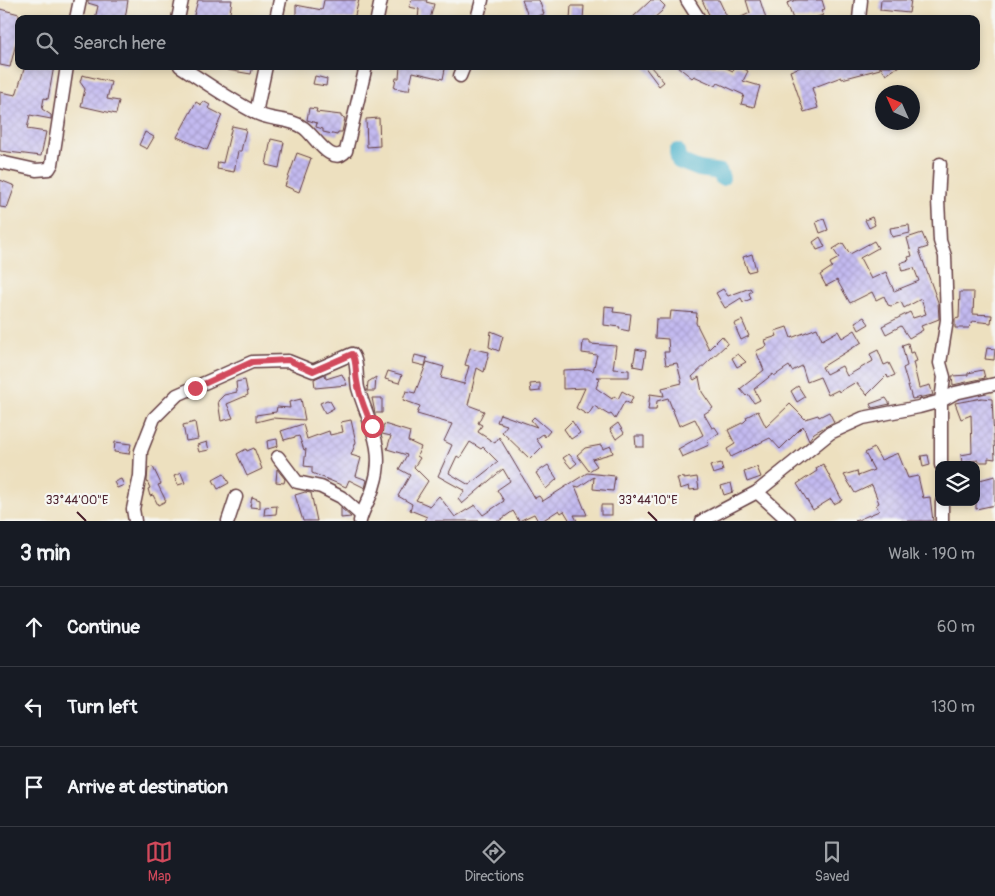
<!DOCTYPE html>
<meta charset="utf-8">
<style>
body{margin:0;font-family:Pangolin,sans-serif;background:#20242c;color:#f1f3f6}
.controls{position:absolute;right:15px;bottom:15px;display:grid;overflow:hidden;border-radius:10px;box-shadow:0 2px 8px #0003}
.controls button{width:45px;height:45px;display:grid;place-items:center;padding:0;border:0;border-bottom:1px solid #363941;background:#171b24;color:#f1f3f6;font:25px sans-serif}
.compass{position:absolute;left:875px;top:85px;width:45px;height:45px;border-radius:50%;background:#171b24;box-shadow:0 2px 8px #0003;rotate:315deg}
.stop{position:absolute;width:15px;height:15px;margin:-11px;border:4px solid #d1495b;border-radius:50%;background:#fff}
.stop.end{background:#d1495b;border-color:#fff;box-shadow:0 1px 5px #0008}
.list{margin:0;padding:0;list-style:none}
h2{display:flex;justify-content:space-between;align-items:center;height:65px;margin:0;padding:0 20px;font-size:21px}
h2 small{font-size:16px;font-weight:400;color:#9ea1a6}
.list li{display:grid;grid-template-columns:32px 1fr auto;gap:15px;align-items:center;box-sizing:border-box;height:80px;padding:0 20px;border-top:1px solid #363941}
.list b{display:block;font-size:19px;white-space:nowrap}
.list em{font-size:16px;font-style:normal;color:#9ea1a6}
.icon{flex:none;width:28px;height:28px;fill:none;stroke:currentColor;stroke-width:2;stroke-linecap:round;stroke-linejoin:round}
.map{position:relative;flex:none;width:995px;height:521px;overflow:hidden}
.search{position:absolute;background:#171b24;box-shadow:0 2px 8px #0003;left:15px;right:15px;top:15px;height:55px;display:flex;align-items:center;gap:12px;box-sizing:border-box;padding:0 18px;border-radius:10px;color:#9ea1a6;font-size:19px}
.sheet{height:305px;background:#171b24}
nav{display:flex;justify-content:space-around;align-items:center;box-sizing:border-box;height:70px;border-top:1px solid #363941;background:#171b24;font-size:14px;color:#9ea1a6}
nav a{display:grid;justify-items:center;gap:2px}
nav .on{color:#d1495b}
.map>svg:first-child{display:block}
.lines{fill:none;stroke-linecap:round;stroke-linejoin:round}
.river{stroke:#4cb2cb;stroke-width:16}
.building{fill:url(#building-cross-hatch);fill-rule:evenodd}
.minor-casing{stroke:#623c41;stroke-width:15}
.minor{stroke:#fff;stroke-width:12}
.route{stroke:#d1495b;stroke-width:6}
.ticks{fill:none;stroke:#4a1f2b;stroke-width:2}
.ticks-label{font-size:12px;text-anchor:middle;fill:#4a1f2b;stroke:#f6f6f2;stroke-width:4.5;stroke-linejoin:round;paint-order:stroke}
</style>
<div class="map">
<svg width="995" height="521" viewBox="0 0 995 521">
<defs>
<pattern id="building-cross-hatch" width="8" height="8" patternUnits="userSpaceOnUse" patternTransform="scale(1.25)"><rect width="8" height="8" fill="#c3baf0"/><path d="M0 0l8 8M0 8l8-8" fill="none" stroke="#a99fce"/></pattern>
</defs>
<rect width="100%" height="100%" fill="#f6f6f2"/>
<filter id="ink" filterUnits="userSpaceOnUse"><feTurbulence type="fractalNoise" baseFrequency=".02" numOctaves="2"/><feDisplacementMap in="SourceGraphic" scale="10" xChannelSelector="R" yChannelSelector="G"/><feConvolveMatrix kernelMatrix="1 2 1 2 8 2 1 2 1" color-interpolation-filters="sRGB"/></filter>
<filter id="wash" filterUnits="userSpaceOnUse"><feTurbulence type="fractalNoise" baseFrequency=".0096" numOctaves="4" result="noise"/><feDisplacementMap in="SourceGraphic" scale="20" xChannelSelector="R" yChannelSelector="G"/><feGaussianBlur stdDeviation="1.12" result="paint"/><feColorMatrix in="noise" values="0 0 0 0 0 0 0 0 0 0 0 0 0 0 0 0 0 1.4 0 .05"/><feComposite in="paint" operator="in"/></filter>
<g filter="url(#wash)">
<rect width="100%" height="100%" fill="#ede0bf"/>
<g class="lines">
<path class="river" d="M 677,151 L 679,161 L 699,169 L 720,172 L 722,178"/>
</g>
<g id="blocks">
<g class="building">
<path d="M 88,0 L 128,0 L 125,19 L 95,19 L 98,6 L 88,3 Z"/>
<path d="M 198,0 L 232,0 L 229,19 L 193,19 Z"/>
<path d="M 324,0 L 359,0 L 354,19 L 296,18 L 296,5 L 322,10 Z"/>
<path d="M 412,0 L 427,0 L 426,2 L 434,4 L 430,19 L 418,19 L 419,9 L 409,7 Z"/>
<path d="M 522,0 L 539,0 L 544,14 L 529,19 Z"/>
<path d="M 651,0 L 659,0 L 665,6 L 662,11 L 653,19 L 631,19 Z"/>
<path d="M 702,0 L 719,0 L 728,19 L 711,19 Z"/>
<path d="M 746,0 L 760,0 L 766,19 L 737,19 L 750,13 Z"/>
<path d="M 796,0 L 822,0 L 825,10 L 821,11 L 823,15 L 812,19 L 793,19 L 787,3 Z"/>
<path d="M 881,0 L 911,0 L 909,13 L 880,10 Z"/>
<path d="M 571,6 L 584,6 L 583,19 L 570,19 Z"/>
<path d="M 0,9 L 19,14 L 19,32 L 10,67 L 0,65 Z"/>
<path d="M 25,66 L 54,66 L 48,99 L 44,98 L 42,109 L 51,115 L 51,119 L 30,115 L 27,129 L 46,132 L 41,156 L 0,151 L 0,92 L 16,95 Z"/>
<path d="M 227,66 L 253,66 L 251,74 L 227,70 Z"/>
<path d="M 400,66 L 445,66 L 445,69 L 443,79 L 413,72 L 409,90 L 406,90 L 394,88 L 396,78 L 399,78 Z"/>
<path d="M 644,66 L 650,66 L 664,82 L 659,86 Z"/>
<path d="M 677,66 L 722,66 L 733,71 L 735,66 L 739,66 L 748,71 L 743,81 L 760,86 L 754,107 L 741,104 L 744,95 L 718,83 L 716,86 L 694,76 L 692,78 Z"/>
<path d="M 803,66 L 880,66 L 880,69 L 842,79 L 841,77 L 812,88 L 818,108 L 804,112 L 790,71 Z"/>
<path d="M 880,66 L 899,66 L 886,75 Z"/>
<path d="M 82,75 L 111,82 L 107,99 L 119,101 L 116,114 L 81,106 L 85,89 L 80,82 Z"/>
<path d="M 315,76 L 327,79 L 326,86 L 313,84 Z"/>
<path d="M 203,101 L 210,105 L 208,108 L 222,115 L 207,150 L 177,137 L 196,102 L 201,105 Z"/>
<path d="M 309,108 L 317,109 L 316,112 L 341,115 L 341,117 L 345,118 L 342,132 L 338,132 L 337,135 L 323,132 L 323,129 L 316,127 L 317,123 L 307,120 Z"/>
<path d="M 379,118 L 380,146 L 367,147 L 366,119 Z"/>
<path d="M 232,126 L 246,129 L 241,151 L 238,151 L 234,172 L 217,169 L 218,162 L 223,163 Z"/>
<path d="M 145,132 L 154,137 L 147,149 L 139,145 Z"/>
<path d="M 271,139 L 284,142 L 279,168 L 266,165 Z"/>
<path d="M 297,153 L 311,158 L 299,192 L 285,186 Z"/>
<path d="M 0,180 L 15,186 L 7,208 L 0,207 Z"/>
<path d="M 872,217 L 875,225 L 869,228 L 865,220 Z"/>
<path d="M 824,219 L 828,230 L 820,233 L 816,222 Z"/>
<path d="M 909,225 L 910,233 L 892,237 L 890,228 Z"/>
<path d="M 922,233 L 928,247 L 919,250 L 938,302 L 939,319 L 921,326 L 923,330 L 909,338 L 901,326 L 886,334 L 882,326 L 910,312 L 913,318 L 926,314 L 921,299 L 904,308 L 901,302 L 891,306 L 888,305 L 884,296 L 876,300 L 872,292 L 850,303 L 837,280 L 826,286 L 820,275 L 832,267 L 830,263 L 839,258 L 833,249 L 843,243 L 850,254 L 874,241 L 878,248 L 860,258 L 871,279 L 886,272 L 894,291 L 919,281 L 914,268 L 902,271 L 900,263 L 909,260 L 908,257 L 912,256 L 907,238 Z"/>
<path d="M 820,237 L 825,247 L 817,250 L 813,242 Z"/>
<path d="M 752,254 L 756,270 L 748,272 L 743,257 Z"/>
<path d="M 750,288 L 752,291 L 749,293 L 751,299 L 743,302 L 741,298 L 725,308 L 716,293 L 723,289 L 728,296 Z"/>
<path d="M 960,292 L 974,292 L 973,314 L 992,315 L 991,323 L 972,321 L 969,328 L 955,328 L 955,319 L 959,318 Z"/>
<path d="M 605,306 L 614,307 L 613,312 L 631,314 L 629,331 L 619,329 L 620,327 L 604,325 Z"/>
<path d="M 671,311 L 697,313 L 696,323 L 709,349 L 722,336 L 727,342 L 727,344 L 692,377 L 694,380 L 699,377 L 702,392 L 713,408 L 704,414 L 712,428 L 715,427 L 719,433 L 707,441 L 709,445 L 682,457 L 678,449 L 703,435 L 695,419 L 679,426 L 668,398 L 657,401 L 656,410 L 648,410 L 650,394 L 664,396 L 662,388 L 682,383 L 677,363 L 666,365 L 664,352 L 669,352 L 668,339 L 655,338 L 656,319 L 670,319 Z"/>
<path d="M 864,317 L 869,324 L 859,330 L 855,322 Z"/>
<path d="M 742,320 L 749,336 L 741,340 L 734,324 Z"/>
<path d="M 787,327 L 791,338 L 817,328 L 822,340 L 838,331 L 842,338 L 855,330 L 862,342 L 822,367 L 826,374 L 842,366 L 847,376 L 873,361 L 870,354 L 878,350 L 884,365 L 889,363 L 895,375 L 888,378 L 887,375 L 867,395 L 856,382 L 839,392 L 838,390 L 828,395 L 820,377 L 807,382 L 802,366 L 792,371 L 789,366 L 774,376 L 773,374 L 754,389 L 760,400 L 754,403 L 748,394 L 746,396 L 740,389 L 764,370 L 756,351 L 767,346 L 765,340 L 777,336 L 775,331 Z"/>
<path d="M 491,331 L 503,336 L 499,351 L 489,347 Z"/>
<path d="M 583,341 L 590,341 L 590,344 L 616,346 L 613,369 L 629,370 L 629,377 L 596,377 L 600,378 L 596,388 L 612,399 L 614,396 L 618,399 L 622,391 L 633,397 L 630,404 L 625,401 L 615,419 L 611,414 L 609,415 L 594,406 L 588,415 L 576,408 L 585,388 L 563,389 L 563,370 L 588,369 L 593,371 L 597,355 L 582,353 Z"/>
<path d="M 908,343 L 910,353 L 914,352 L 917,361 L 913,362 L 919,388 L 930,385 L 933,395 L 912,399 L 903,368 L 907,366 L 902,345 Z"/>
<path d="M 470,348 L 489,352 L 484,372 L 477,368 L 468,405 L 484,411 L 478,423 L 482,425 L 478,432 L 495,443 L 499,437 L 535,498 L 539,496 L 543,501 L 587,473 L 615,476 L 613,491 L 593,489 L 594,477 L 579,487 L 575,486 L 587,515 L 574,515 L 577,521 L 570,521 L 564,511 L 561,513 L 559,510 L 542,521 L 538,521 L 534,514 L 519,521 L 513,511 L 499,521 L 425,521 L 427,517 L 410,510 L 412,504 L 398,496 L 410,475 L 399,469 L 407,455 L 387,449 L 391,436 L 382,434 L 384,424 L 410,432 L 408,441 L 421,447 L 417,456 L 420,458 L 414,467 L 428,481 L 416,500 L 430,506 L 439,496 L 455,517 L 475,505 L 483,515 L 504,501 L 497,490 L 510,481 L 503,469 L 462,504 L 458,499 L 465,491 L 438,476 L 452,445 L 444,441 L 452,424 L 417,414 L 420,406 L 403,400 L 406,391 L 415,393 L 427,362 L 444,367 L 441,378 L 464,384 L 469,366 L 465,365 ZM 470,442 L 481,449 L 483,447 L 498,462 L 469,485 L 449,473 L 457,456 L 460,458 Z"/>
<path d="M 987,348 L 995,349 L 994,360 L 985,359 Z"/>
<path d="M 636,349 L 646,351 L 643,368 L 633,366 Z"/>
<path d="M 738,354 L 746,362 L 737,367 L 732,358 Z"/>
<path d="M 415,355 L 427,358 L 425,366 L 413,363 Z"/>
<path d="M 983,370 L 985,378 L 953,385 L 952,376 L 968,375 L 968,373 Z"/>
<path d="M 388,371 L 402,375 L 399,383 L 385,379 Z"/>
<path d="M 325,374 L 326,379 L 342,374 L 347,385 L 315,388 L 314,379 Z"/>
<path d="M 376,377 L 375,391 L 367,391 L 368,382 Z"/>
<path d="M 245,380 L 248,395 L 227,404 L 233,418 L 221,421 L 218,401 L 224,395 L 237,392 L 236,382 Z"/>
<path d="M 540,383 L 540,391 L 531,392 L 530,384 Z"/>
<path d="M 798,386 L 805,397 L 797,402 L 791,391 Z"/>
<path d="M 372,398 L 382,398 L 382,413 L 375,413 Z"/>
<path d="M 886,398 L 890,404 L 872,408 L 870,404 Z"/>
<path d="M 982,398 L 992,399 L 995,459 L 988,458 L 988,462 L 978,462 L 978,460 L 962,463 L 961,455 L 972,453 L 971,415 L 961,419 L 955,403 Z"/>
<path d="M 301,399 L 305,420 L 272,418 L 256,422 L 256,415 L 276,412 L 277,407 L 290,408 L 289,402 Z"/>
<path d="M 327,400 L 330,401 L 334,408 L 325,413 L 320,403 Z"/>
<path d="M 790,404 L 805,419 L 818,415 L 819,417 L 829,412 L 834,422 L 814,433 L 809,440 L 803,426 L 780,449 L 770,438 L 731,457 L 727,449 L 735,444 L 728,430 L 744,422 L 747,419 L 746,417 L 758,411 L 766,427 Z"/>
<path d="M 500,414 L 537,427 L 531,420 L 534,417 L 550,431 L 545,437 L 543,434 L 536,439 L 542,447 L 530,459 L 502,432 L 507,425 L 497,422 Z"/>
<path d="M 351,420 L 356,442 L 351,455 L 361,458 L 356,476 L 367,480 L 365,488 L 349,480 L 346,487 L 312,473 L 312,467 L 304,466 L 306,449 L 304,450 L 299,436 L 284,440 L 281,431 L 303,424 L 307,439 L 329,431 L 330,435 L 343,432 L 341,422 Z"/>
<path d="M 572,421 L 580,433 L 571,439 L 564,429 Z"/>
<path d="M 195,422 L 198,439 L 186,441 L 183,425 Z"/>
<path d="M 618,423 L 624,433 L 616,439 L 610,429 Z"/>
<path d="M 635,436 L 644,436 L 644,447 L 636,447 Z"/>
<path d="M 277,439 L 278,446 L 268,449 L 267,441 Z"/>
<path d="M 115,442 L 131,444 L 129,454 L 114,452 Z"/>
<path d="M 207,442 L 209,450 L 199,452 L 197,445 Z"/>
<path d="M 601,445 L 603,449 L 611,446 L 613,453 L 592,459 L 597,466 L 589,471 L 577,455 L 585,448 Z"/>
<path d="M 254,448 L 262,469 L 247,476 L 237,454 L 246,449 L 247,451 Z"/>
<path d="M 874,448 L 881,460 L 898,453 L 908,478 L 918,476 L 923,498 L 930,497 L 933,521 L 855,521 L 879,511 L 876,505 L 879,503 L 872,485 L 855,493 L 844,475 L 857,471 L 858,476 L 874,470 L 865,453 Z"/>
<path d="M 569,454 L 577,463 L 571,468 L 563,458 Z"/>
<path d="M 928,455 L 930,465 L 923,467 L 921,456 Z"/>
<path d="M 721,463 L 723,471 L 713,474 L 710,466 Z"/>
<path d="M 823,464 L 842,500 L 834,504 L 831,499 L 813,510 L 797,484 L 817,471 L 816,468 Z"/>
<path d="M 548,465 L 557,479 L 546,489 L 536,473 Z"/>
<path d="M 153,467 L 161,484 L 158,485 L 166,501 L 158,505 L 153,495 L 150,496 L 148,489 L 150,488 L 147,481 L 148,468 Z"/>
<path d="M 757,467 L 761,477 L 747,482 L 744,472 Z"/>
<path d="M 277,469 L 285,479 L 284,483 L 276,482 Z"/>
<path d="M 181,473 L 185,483 L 178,485 L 174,476 Z"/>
<path d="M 224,474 L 229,483 L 218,489 L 213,480 Z"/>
<path d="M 995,476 L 995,505 L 976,509 L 976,481 Z"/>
<path d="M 684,477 L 684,479 L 697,477 L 699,489 L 690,490 L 689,486 L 680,489 L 677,478 Z"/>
<path d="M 121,479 L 124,485 L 117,488 L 114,482 Z"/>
<path d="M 731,483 L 733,492 L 724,495 L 721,486 Z"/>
<path d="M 305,492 L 311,493 L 317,521 L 303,521 L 295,495 Z"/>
<path d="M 252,497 L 260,500 L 260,508 L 250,507 Z"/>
<rect x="601" y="505" width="11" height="10"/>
<path d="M 277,506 L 276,514 L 264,515 L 265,507 Z"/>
<path d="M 341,508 L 351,517 L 341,518 Z"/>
</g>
</g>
</g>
<g filter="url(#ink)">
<use href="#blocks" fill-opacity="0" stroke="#623c41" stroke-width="1"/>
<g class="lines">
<defs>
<g id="minor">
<path d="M 687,0 L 699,19"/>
<path d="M 76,19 L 80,0"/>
<path d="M 178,19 L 182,0"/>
<path d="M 276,19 L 280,0"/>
<path d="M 377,19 L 381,0"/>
<path d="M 477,19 L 482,0"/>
<path d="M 859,19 L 861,0"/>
<path d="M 180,66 C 205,82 230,100 256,113 C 271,121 291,118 304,128 C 315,136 331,167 346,151 L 366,66"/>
<path d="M 460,76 L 464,66"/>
<path d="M 256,113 L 266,66"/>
<path d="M 0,162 L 36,170 L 49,169 L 52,164 L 67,66"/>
<path d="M 940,164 L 938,200 L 940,241 L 945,256 L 947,320 L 940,363 L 944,377 L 941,401 L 941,465"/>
<path d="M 278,457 L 297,482 L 321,487 L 341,497 L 361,515"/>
<path d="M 757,492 L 789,521"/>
<path d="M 942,502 L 942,521"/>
<path d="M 135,521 L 133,509 L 140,476 L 141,451 L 154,418 L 177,395 L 252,362 L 288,361 L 313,371 L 352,354 C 358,361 356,379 358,388 C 368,422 386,448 374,485 C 371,498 363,508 360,521"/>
<path d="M 228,521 L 236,497"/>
<path d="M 702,521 L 757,492 L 830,433 L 863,418 L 919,407 L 941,401 L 955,393 L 995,384"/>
</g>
</defs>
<use href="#minor" class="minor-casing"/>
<use href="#minor" class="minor"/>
</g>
</g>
<g class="lines" filter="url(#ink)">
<path class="route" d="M 195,388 L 252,362 L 288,360 L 313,371 L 352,354 C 357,360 355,373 357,381 C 359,397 366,411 372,426"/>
</g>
<path class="ticks" d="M 77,512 L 86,521M 648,512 L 657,521"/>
<g class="ticks-label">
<text x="77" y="504">33°44'00"E</text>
<text x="648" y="504">33°44'10"E</text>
</g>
</svg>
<div class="controls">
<button><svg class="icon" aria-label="layers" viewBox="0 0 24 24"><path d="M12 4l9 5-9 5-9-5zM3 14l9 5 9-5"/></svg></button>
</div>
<svg class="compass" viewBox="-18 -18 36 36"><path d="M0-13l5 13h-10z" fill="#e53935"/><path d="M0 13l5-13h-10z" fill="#9ea1a6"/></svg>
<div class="stop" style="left:372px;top:426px"></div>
<div class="stop end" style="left:195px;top:388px"></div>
<div class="search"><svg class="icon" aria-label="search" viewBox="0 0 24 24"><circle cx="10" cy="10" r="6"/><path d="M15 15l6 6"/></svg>Search here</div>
</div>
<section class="sheet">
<h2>3 min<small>Walk · 190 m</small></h2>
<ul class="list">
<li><svg class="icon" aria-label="ahead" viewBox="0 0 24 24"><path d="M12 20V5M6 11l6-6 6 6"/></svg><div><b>Continue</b></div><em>60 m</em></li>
<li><svg class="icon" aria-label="left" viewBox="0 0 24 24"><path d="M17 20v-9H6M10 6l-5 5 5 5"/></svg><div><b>Turn left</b></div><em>130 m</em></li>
<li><svg class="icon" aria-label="arrive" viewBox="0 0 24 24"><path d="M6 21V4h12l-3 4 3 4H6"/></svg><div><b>Arrive at destination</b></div></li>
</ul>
</section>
<nav>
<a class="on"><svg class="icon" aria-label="map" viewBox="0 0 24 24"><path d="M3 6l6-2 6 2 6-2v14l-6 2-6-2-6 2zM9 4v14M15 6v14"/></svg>Map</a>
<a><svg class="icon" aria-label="directions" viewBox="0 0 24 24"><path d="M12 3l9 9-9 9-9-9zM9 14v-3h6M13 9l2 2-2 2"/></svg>Directions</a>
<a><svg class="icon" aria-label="saved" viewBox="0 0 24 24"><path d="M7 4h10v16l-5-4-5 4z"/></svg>Saved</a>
</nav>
